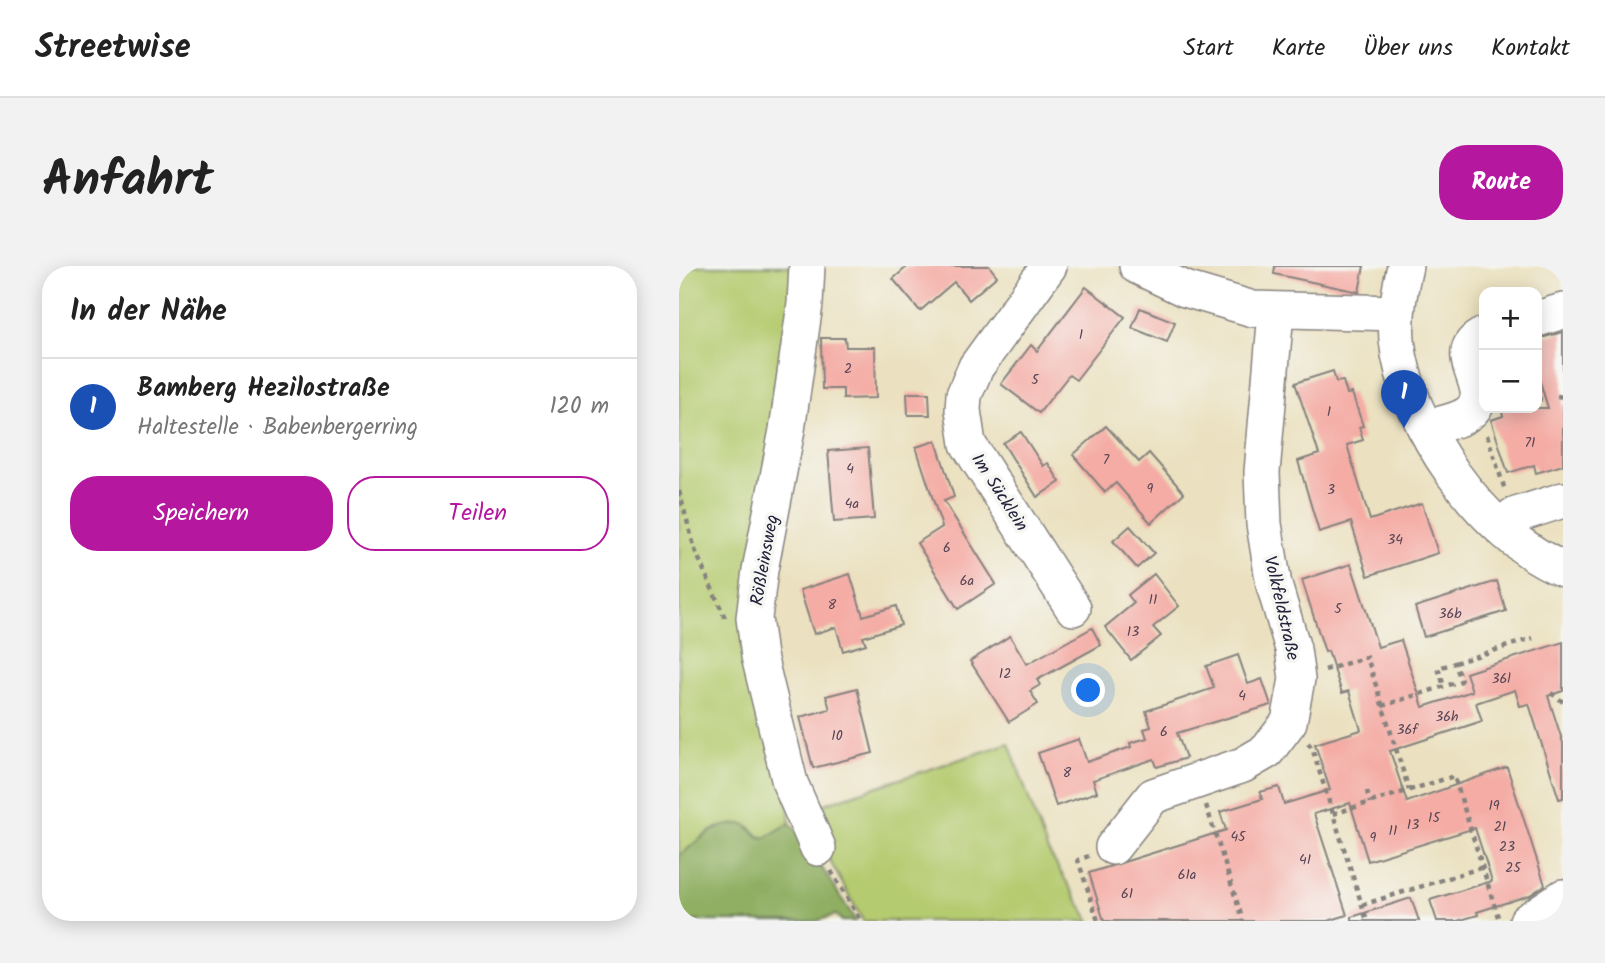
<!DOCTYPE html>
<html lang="de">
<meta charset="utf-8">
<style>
body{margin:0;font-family:Kalam,sans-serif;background:#f2f2f2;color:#222}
.controls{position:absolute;right:21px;top:21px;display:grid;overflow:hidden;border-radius:14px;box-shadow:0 4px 18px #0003}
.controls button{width:63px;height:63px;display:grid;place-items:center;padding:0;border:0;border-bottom:2px solid #e0e0e0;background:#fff;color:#222;font:35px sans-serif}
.you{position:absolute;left:410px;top:425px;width:24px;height:24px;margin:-18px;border:5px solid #fff;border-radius:50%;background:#1a73e8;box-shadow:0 0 0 10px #1a73e833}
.badge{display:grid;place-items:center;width:46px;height:46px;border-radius:50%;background:#b5179e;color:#fff;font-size:23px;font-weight:700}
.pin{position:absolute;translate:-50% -58px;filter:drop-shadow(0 2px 4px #0008)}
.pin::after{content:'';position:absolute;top:37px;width:24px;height:21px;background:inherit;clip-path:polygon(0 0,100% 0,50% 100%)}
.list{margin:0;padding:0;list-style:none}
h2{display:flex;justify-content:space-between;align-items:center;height:91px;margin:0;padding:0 28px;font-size:30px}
h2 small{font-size:23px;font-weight:400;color:#767676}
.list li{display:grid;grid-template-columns:46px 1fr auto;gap:21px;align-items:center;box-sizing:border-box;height:98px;padding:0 28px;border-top:2px solid #e0e0e0}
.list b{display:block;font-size:26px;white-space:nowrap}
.list p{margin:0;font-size:23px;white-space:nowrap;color:#767676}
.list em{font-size:23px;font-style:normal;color:#767676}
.actions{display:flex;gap:14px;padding:21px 28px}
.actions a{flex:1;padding:16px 0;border:2px solid #b5179e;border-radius:28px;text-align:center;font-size:24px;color:#b5179e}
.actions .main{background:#b5179e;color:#fff}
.map{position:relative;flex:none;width:884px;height:655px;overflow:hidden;border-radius:28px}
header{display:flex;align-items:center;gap:42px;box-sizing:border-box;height:98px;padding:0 35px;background:#fff;border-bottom:2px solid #e0e0e0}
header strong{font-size:33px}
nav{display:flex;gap:38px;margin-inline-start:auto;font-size:24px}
.intro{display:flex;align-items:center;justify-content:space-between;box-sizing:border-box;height:168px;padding:0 42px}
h1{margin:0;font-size:49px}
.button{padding:18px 32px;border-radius:28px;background:#b5179e;color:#fff;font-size:24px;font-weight:700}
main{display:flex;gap:42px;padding:0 42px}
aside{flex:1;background:#fff;border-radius:28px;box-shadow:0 4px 18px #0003}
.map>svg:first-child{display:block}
.green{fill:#b5cb6f;stroke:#6c7655;stroke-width:2}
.forest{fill:#90af62;stroke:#59684e;stroke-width:2}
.building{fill:#f4aca4}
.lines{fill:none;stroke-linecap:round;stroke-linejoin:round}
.minor-casing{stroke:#86827e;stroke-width:38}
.path{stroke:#86827e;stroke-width:4.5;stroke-dasharray:5 5;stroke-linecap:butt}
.minor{stroke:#fff;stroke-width:35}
.labels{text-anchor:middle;stroke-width:7;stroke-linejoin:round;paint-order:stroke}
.number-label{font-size:14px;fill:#564455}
.street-label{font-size:18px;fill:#22223b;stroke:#f6f6f2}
</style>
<header>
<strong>Streetwise</strong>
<nav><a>Start</a><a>Karte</a><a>Über uns</a><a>Kontakt</a></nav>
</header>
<div class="intro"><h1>Anfahrt</h1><a class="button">Route</a></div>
<main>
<aside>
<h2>In der Nähe<small></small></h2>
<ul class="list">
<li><span class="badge" style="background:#1a4fb4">1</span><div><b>Bamberg Hezilostraße</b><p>Haltestelle · Babenbergerring</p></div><em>120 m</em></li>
</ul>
<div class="actions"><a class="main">Speichern</a><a>Teilen</a></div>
</aside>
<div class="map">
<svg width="884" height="655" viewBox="0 0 884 655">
<rect width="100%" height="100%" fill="#f6f6f2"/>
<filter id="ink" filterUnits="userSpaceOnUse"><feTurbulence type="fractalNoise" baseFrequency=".0143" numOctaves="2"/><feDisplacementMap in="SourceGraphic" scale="14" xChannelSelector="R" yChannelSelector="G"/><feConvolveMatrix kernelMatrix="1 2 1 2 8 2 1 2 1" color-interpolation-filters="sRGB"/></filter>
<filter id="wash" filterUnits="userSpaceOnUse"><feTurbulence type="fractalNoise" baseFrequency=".00686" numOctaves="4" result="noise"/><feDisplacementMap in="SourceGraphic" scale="28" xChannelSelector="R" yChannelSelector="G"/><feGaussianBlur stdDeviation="1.57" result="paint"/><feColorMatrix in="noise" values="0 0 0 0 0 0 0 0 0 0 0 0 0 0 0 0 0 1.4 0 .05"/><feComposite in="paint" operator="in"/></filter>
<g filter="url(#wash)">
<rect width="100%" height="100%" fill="#ebe1c0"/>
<g class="green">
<path d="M 0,0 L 126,0 L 78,289 L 111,557 L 86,572 L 79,570 L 71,561 C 32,554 28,570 0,590 Z"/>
<path d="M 330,477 L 368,583 L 411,655 L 184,655 L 134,564 L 146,555 L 145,538 Z"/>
</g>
<path class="forest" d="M 111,557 L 122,569 L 177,655 L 163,655 L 157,649 L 137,655 L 0,655 L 0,590 C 24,572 33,557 66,558 L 79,570 L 86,572 Z"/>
<g id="blocks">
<g class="building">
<path d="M 229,0 L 310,0 L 318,10 L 290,34 L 275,16 L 241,45 L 214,13 Z"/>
<path d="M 596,0 L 685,0 L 680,26 L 595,8 Z"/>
<path d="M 407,21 L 446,51 L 397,114 L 390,109 L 360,147 L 322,118 L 352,79 L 358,85 Z"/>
<path d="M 461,42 L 496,56 L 488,76 L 453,62 Z"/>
<path d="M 884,66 L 884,199 L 857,207 L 855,199 L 829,207 L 812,154 L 824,150 L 823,145 L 833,142 L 869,142 L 858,106 L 858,73 Z"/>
<path d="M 142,72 L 166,72 L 167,81 L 196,81 L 197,132 L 164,133 L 164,123 L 143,123 Z"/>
<path d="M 654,105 L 657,116 L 664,115 L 668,128 L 673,127 L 684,160 L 680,161 L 684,174 L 668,179 L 691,254 L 743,237 L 759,287 L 689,310 L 672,256 L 640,266 L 619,195 L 640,188 L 616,117 Z"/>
<path d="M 228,127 L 250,127 L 251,149 L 229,149 Z"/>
<path d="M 427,160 L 460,196 L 470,187 L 505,227 L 472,257 L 437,217 L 426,226 L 394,189 Z"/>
<path d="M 342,166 L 364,200 L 369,197 L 381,216 L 358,231 L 324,177 Z"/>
<path d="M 257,175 L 275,231 L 265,235 L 317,318 L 279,343 L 238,277 L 263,261 L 237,181 Z"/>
<path d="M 189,182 L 195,253 L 155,256 L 149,185 Z"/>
<path d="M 451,260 L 475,287 L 458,302 L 434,275 Z"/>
<path d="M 672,298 L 699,381 L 722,374 L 744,441 L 793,425 L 787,407 L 884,376 L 884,425 L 869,430 L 884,477 L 884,532 L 880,533 L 850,438 L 841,440 L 836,424 L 797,437 L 803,455 L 711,485 L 728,536 L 828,501 L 866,619 L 851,629 L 798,646 L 799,649 L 778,655 L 758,655 L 751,634 L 813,615 L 796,562 L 689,595 L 671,537 L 635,548 L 668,649 L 649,655 L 425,655 L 410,607 L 547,564 L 541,546 L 583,533 L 581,526 L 600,521 L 605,538 L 651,524 L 636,478 L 682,464 L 670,425 L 663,427 L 649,385 L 646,386 L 623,314 Z"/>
<path d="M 171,308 L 184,350 L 217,340 L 222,359 L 184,371 L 187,378 L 164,385 L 157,361 L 135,368 L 121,324 Z"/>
<path d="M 475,308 L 500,340 L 474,361 L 482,370 L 452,394 L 426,361 L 455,337 L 449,329 Z"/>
<path d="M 818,315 L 827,345 L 745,371 L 736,341 Z"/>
<path d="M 413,362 L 422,379 L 358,414 L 361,419 L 351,425 L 359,438 L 330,456 L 291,395 L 331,370 L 348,398 Z"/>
<path d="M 559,389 L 569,418 L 583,413 L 592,439 L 498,467 L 507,492 L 478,501 L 475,493 L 414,514 L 418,526 L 377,540 L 359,487 L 400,473 L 408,496 L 452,481 L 451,477 L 468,472 L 465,463 L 472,461 L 467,445 L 535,422 L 527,400 Z"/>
<path d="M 178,422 L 194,487 L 134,502 L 121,451 L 151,443 L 147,430 Z"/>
<path d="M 732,632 L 740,655 L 673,655 L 673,651 Z"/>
</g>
</g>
</g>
<g filter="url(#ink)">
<use href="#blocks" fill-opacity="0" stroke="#86827e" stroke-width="2"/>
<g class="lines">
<defs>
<g id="minor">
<path d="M 128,0 L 126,38 L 108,164 L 81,304 L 75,352 L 80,390 L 111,517 L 139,582"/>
<path d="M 370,0 L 297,101 L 285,129 L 284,144 L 289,178 L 394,342"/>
<path d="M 458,0 L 506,23 L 574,43 L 717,47"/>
<path d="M 726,0 C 720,25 716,48 718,74 C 726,158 805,271 884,303"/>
<path d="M 858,53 L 884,45"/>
<path d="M 746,162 C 760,158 782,155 792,145 C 817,122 766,87 805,69"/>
<path d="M 822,262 L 834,250 L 884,234"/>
<path d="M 434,581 L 474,530 L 564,499 L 588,485 L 610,456 L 618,413 L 614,383 L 595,319 L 585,258 L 583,206 L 597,46"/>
<path d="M 848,655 L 884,631"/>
</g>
</defs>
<use href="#minor" class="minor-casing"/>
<g class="path">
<path d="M 878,130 L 884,131"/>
<path d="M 858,133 L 866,134"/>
<path d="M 808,169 L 826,224"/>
<path d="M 0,225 L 16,284 L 46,352"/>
<path d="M 776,397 L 854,372"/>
<path d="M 646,404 L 688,391 L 730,524"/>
<path d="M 872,427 L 884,436"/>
<path d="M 703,440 L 782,415 L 776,397 L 759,402 L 765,420"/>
<path d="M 629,477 L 633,482 L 688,655"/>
<path d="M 688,525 L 691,537"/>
<path d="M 527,539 L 564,655"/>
<path d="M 654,548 L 775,510 L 819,651"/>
<path d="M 410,590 L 399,594 L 419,655"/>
<path d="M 152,605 L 182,655"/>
<path d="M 683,639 L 804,601"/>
</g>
<use href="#minor" class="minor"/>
</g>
</g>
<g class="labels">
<g class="number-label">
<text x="402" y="73">1</text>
<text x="169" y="107">2</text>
<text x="356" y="118">5</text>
<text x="650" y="150">1</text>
<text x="851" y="181">71</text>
<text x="427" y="198">7</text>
<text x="171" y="207">4</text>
<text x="471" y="227">9</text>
<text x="652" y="228">3</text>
<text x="173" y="242">4a</text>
<text x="716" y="278">34</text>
<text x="268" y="286">6</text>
<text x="288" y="319">6a</text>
<text x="474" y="338">11</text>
<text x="153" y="343">8</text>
<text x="659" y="347">5</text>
<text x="771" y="352">36b</text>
<text x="454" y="370">13</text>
<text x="326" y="412">12</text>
<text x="822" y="417">36l</text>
<text x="563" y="434">4</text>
<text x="768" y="455">36h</text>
<text x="728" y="468">36f</text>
<text x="485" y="470">6</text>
<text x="158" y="474">10</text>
<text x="388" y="511">8</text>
<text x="815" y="544">19</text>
<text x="755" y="556">15</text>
<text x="734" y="563">13</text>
<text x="821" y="565">21</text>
<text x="714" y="569">11</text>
<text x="559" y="575">45</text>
<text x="694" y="576">9</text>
<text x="828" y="585">23</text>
<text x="626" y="598">41</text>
<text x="834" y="606">25</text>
<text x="508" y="613">61a</text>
<text x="448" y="632">61</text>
</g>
<g class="street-label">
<text transform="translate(321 226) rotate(57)" y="6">Im Sücklein</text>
<text transform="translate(85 294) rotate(-80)" y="6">Rößleinsweg</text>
<text transform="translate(603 342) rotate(77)" y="6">Volkfeldstraße</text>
</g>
</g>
</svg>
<div class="controls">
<button>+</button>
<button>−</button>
</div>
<div class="you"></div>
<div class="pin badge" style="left:725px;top:162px;background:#1a4fb4">1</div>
</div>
</main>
